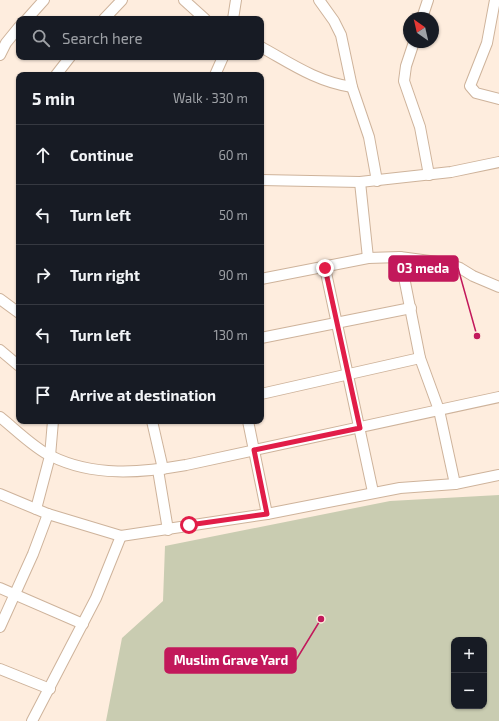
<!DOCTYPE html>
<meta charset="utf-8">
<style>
body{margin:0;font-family:"Exo 2",sans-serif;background:#20242c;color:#f1f3f6}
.controls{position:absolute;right:12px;bottom:12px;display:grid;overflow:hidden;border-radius:8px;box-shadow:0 1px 3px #0004}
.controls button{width:36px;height:36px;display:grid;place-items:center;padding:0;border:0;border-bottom:1px solid #363941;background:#171b24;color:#f1f3f6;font:20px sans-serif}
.compass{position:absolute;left:403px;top:12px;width:36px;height:36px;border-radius:50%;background:#171b24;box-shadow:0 1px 3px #0004;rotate:326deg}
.stop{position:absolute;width:12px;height:12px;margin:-9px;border:3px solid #e11d48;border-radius:50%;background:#fff}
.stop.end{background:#e11d48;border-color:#fff;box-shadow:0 1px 4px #0008}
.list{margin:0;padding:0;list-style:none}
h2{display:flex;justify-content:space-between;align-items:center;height:52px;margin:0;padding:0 16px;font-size:17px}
h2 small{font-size:13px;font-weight:400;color:#9ea1a6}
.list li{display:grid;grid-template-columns:26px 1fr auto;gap:12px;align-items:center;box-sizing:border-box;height:60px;padding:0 16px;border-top:1px solid #363941}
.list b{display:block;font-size:15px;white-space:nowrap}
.list em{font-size:13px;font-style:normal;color:#9ea1a6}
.icon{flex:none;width:22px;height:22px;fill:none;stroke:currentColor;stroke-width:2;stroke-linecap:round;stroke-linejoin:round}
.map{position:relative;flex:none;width:499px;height:721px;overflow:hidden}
.search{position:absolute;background:#171b24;box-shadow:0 1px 3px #0004;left:16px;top:16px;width:248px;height:44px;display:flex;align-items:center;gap:10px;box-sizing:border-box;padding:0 14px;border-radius:8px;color:#9ea1a6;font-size:15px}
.panel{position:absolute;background:#171b24;box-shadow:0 1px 3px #0004;left:16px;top:72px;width:248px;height:352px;border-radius:8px}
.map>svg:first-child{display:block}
.green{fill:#c9ccb1;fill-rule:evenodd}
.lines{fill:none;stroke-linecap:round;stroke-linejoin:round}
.street-casing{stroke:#ceb39b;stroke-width:12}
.street{stroke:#fff;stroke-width:10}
.route{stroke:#e11d48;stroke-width:5}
.leader{fill:none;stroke:#c2185b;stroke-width:1.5}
.callout-dot{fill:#c2185b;stroke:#feedde;stroke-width:1.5}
.callout{fill:#c2185b;stroke:#c2185b;stroke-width:1.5}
.callout-label{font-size:13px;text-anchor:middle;font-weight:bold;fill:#fff}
</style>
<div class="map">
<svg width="499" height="721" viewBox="0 0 499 721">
<rect width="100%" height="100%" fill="#feedde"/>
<path class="green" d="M 499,495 L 499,721 L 106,721 L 122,638 L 163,601 L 165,546 L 390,501 ZM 454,640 L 484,640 L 484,706 L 454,706 Z"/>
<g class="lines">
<defs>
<g id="street">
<path d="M 184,0 L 205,19"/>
<path d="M 319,0 L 334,21 L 341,35 L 352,87 L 369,137 L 377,181"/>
<path d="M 495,0 L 487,43 L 470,86 L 476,93 L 499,99"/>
<path d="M 422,18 L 428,0"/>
<path d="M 27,19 L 44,0"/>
<path d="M 104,19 L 122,0"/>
<path d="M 233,19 L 236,0"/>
<path d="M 414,42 L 406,66 L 404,81 L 420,127 L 429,175"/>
<path d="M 261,47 C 290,63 317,82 352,87"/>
<path d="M 0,55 L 6,43 L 19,27"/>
<path d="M 56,75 L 70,57"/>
<path d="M 215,75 L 223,57"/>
<path d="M 261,180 L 360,182 L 451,172 L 499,162"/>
<path d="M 360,182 L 368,258"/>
<path d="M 400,257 L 420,358 L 439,410 L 455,484"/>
<path d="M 325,268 L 373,492"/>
<path d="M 261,279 L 368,258 L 400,257 L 445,263 L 460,268 L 473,276 L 499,287"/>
<path d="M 0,299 L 19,313"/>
<path d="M 261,338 L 411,308"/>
<path d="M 0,350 L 19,366"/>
<path d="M 261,394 L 420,358"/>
<path d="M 0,417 C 14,428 35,449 51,456 C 93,477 141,473 186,465 L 499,397"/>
<path d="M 152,421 L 163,469"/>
<path d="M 248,421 L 267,514"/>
<path d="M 158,470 L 168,530"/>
<path d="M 0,494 L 48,514 L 121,536 L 267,514 L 400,488 L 455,484 L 499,475"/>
<path d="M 36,509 L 50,456 L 53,421"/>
<path d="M 0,588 L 83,624"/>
<path d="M 0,627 L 33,554 L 48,514"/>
<path d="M 0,669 L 50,689"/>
<path d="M 32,721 L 96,598 L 121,536"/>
</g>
</defs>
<use href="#street" class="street-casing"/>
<use href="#street" class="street"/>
</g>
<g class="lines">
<path class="route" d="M 189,525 L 267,514 L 254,450 L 360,428 L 325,268"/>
</g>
<path class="leader" d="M477 336L458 268M321 619L296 660"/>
<g class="callout-dot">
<circle cx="477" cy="336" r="4"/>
<circle cx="321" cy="619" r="4"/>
</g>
<g class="callout">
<rect x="389" y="256" width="69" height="25" rx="4"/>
<rect x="165" y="648" width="131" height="25" rx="4"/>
</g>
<g class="callout-label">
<text x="423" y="273">03 meda</text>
<text x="231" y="665">Muslim Grave Yard</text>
</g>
</svg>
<div class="controls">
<button>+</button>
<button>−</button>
</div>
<svg class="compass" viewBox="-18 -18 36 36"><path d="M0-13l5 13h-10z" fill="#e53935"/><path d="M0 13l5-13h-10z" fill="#9ea1a6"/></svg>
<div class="stop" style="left:189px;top:525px"></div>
<div class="stop end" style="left:325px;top:268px"></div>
<div class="search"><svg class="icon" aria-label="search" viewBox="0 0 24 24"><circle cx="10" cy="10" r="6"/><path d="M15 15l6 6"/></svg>Search here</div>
<section class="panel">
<h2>5 min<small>Walk · 330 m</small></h2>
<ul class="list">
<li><svg class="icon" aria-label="ahead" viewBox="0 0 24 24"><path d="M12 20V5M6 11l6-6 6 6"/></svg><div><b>Continue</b></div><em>60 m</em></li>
<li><svg class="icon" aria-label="left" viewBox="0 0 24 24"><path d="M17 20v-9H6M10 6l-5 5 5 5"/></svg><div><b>Turn left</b></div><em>50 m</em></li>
<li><svg class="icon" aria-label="right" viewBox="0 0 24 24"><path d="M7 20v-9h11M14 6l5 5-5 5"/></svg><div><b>Turn right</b></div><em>90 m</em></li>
<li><svg class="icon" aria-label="left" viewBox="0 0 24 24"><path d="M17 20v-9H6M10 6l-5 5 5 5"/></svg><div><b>Turn left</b></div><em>130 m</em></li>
<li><svg class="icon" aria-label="arrive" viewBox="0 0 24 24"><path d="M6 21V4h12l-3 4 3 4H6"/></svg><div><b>Arrive at destination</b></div></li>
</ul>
</section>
</div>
